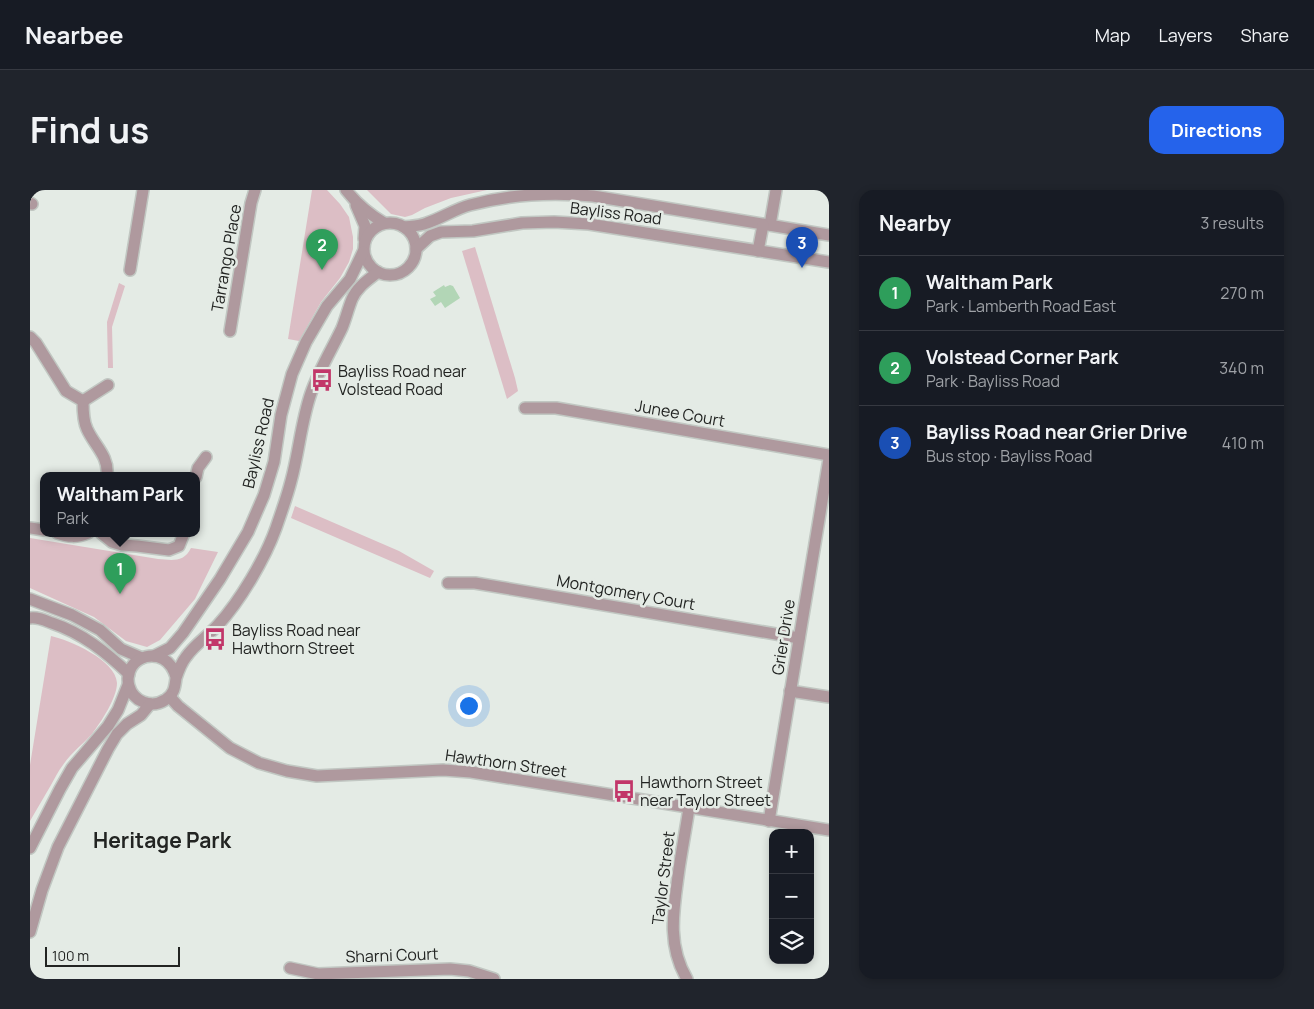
<!DOCTYPE html>
<meta charset="utf-8">
<style>
body{margin:0;font-family:Manrope,sans-serif;background:#20242c;color:#f1f3f6}
.controls{position:absolute;right:15px;bottom:15px;display:grid;overflow:hidden;border-radius:10px;box-shadow:0 2px 8px #0003}
.controls button{width:45px;height:45px;display:grid;place-items:center;padding:0;border:0;border-bottom:1px solid #363941;background:#171b24;color:#f1f3f6;font:25px sans-serif}
.scale{position:absolute;left:15px;bottom:12px;width:135px;box-sizing:border-box;padding-left:5px;border:2px solid #222422;border-top:0;font-size:14px;line-height:18px;white-space:nowrap;color:#222422;-webkit-text-stroke:4px #e4ebe5;paint-order:stroke}
.you{position:absolute;left:438px;top:515px;width:18px;height:18px;margin:-12px;border:4px solid #fff;border-radius:50%;background:#1a73e8;box-shadow:0 0 0 8px #1a73e833}
.badge{display:grid;place-items:center;width:32px;height:32px;border-radius:50%;background:#2563eb;color:#fff;font-size:16px;font-weight:700}
.pin{position:absolute;translate:-50% -41px;filter:drop-shadow(0 1px 2px #0008)}
.pin::after{content:'';position:absolute;top:26px;width:18px;height:15px;background:inherit;clip-path:polygon(0 0,100% 0,50% 100%)}
.popup{position:absolute;left:10px;top:282px;width:160px;height:65px;box-sizing:border-box;display:grid;place-content:center;border-radius:10px;background:#171b24;filter:drop-shadow(0 1px 4px #0005);font-size:16px;white-space:nowrap;color:#9ea1a6}
.popup b{font-size:19px;color:#f1f3f6}
.popup::after{content:'';position:absolute;left:50%;top:100%;margin-left:-10px;border:10px solid transparent;border-top-color:#171b24}
.list{margin:0;padding:0;list-style:none}
h2{display:flex;justify-content:space-between;align-items:center;height:65px;margin:0;padding:0 20px;font-size:21px}
h2 small{font-size:16px;font-weight:400;color:#9ea1a6}
.list li{display:grid;grid-template-columns:32px 1fr auto;gap:15px;align-items:center;box-sizing:border-box;height:75px;padding:0 20px;border-top:1px solid #363941}
.list b{display:block;font-size:19px;white-space:nowrap}
.list p{margin:0;font-size:16px;white-space:nowrap;color:#9ea1a6}
.list em{font-size:16px;font-style:normal;color:#9ea1a6}
.icon{flex:none;width:28px;height:28px;fill:none;stroke:currentColor;stroke-width:2;stroke-linecap:round;stroke-linejoin:round}
.map{position:relative;flex:none;width:799px;height:789px;overflow:hidden;border-radius:15px}
header{display:flex;align-items:center;gap:30px;box-sizing:border-box;height:70px;padding:0 25px;background:#171b24;border-bottom:1px solid #363941}
header strong{font-size:24px}
nav{display:flex;gap:28px;margin-inline-start:auto;font-size:18px}
.intro{display:flex;align-items:center;justify-content:space-between;box-sizing:border-box;height:120px;padding:0 30px}
h1{margin:0;font-size:35px}
.button{padding:12px 22px;border-radius:15px;background:#2563eb;color:#fff;font-size:18px;font-weight:700}
main{display:flex;gap:30px;padding:0 30px}
aside{flex:1;background:#171b24;border-radius:15px;box-shadow:0 2px 8px #0003}
.map>svg:first-child{display:block}
.green{fill:#dcbec5}
.building{fill:#b2d6b6}
.lines{fill:none;stroke-linecap:round;stroke-linejoin:round}
.minor-casing{stroke:#c1c7c2;stroke-width:14}
.minor{stroke:#af999e;stroke-width:11}
.labels{text-anchor:middle;stroke-width:5;stroke-linejoin:round;paint-order:stroke}
.street-label{font-size:16px;fill:#222422;stroke:#e4ebe5}
.poi-label{font-size:16px;fill:#222422;stroke:#e4ebe5;text-anchor:start}
.district-label{font-size:21px;font-weight:bold;fill:#222422;stroke:#e4ebe5}
</style>
<header>
<strong>Nearbee</strong>
<nav><a>Map</a><a>Layers</a><a>Share</a></nav>
</header>
<div class="intro"><h1>Find us</h1><a class="button">Directions</a></div>
<main>
<div class="map">
<svg width="799" height="789" viewBox="0 0 799 789">
<rect width="100%" height="100%" fill="#e4ebe5"/>
<g class="green">
<path d="M 282,0 L 297,0 L 310,14 L 319,27 L 323,47 L 323,59 L 319,72 L 310,88 L 291,112 L 269,151 L 258,149 Z"/>
<path d="M 337,0 L 457,0 L 421,8 L 395,18 L 382,25 L 375,27 L 361,24 Z"/>
<path d="M 445,57 L 485,188 L 488,201 L 477,209 L 432,61 Z"/>
<path d="M 89,93 L 95,96 L 82,137 L 83,178 L 78,178 L 77,132 Z"/>
<path d="M 265,316 L 369,361 L 404,381 L 400,388 L 261,328 Z"/>
<path d="M 0,348 L 128,369 C 141,370 154,373 161,358 L 188,362 L 165,409 L 130,450 L 117,457 L 96,451 L 64,427 L 0,398 Z"/>
<path d="M 21,446 C 39,450 86,470 87,493 C 87,508 71,532 62,544 C 53,554 41,563 33,575 C 28,581 25,588 21,595 C 14,607 7,619 0,631 L 0,575 Z"/>
</g>
<path class="building" d="M 414,95 L 415,97 L 420,95 L 423,96 L 430,108 L 415,118 L 411,112 L 405,116 L 400,109 L 406,106 L 403,102 Z"/>
<g class="lines">
<defs>
<g id="minor">
<path d="M 316,0 C 326,13 339,24 354,33"/>
<path d="M 0,13 L 2,14"/>
<path d="M 326,15 L 335,36 L 334,49"/>
<circle cx="360" cy="59" r="26"/>
<path d="M 740,35 L 746,0"/>
<path d="M 374,37 C 382,36 390,36 397,33 C 412,28 425,19 440,15 C 481,4 520,2 563,6 L 799,45"/>
<path d="M 386,59 L 400,46 L 411,42 L 443,41 L 492,33 L 524,32 L 559,34 L 799,72"/>
<path d="M 728,61 L 733,35"/>
<path d="M 100,80 L 113,0"/>
<path d="M 200,141 L 221,13 L 225,0"/>
<path d="M 0,147 L 6,153 L 36,201 L 53,211 C 53,220 53,231 57,239 C 64,255 79,266 77,285"/>
<path d="M 53,211 L 78,195"/>
<path d="M 495,218 L 526,218 L 799,265"/>
<path d="M 166,287 L 168,278 L 176,267"/>
<path d="M 0,338 L 14,340"/>
<path d="M 27,343 C 38,347 47,348 58,343"/>
<path d="M 71,343 L 82,352 L 92,355 L 107,356 L 139,360 L 149,356 L 154,343"/>
<path d="M 418,393 L 445,393 L 769,448"/>
<path d="M 0,409 L 42,425 L 70,440 L 91,459 L 112,468"/>
<path d="M 0,428 C 8,427 14,430 22,433 C 52,443 76,462 99,484"/>
<path d="M 124,466 L 140,458 L 153,443 L 190,389 L 218,342 L 234,305 L 244,272 L 251,225 L 262,184 L 276,152 L 297,116 L 320,89 L 333,62"/>
<path d="M 146,487 C 136,451 91,466 99,496 C 103,511 121,519 135,510 C 144,505 145,497 146,488 C 148,482 152,472 156,467 C 164,455 178,446 188,435 C 210,411 235,369 246,338 C 251,323 257,307 261,291 C 269,262 271,232 281,203 C 289,180 302,159 312,138 C 316,128 318,119 322,109 C 327,97 338,90 348,82"/>
<path d="M 760,501 L 799,507"/>
<path d="M 140,507 L 148,516 L 200,558 L 229,573 L 257,581 L 287,586 L 413,580 L 441,582 L 799,640"/>
<path d="M 739,631 L 799,269"/>
<path d="M 0,658 L 30,599 L 42,578 L 78,536 L 88,520 L 98,495"/>
<path d="M 0,742 L 12,700 L 28,657 L 78,559 L 87,544 L 97,534 L 111,525 L 120,514"/>
<path d="M 260,778 L 288,784 L 420,779 L 439,781 L 464,789"/>
<path d="M 657,789 C 636,754 644,717 649,679 C 652,659 656,638 659,618"/>
</g>
</defs>
<use href="#minor" class="minor-casing"/>
<use href="#minor" class="minor"/>
</g>
<defs>
<symbol id="bus-bare" viewBox="-9 -9 18 18"><path d="M-5-6H5V4H4V6H2V4H-2V6H-4V4H-5ZM-3.5-4V0h7V-4ZM-3.5 1.2v1.5H-2V1.2ZM2 1.2v1.5H3.5V1.2Z" fill="#c23669" stroke="#e4ebe5" stroke-width="2.5" paint-order="stroke"/></symbol>
</defs>
<g fill-rule="evenodd">
<use href="#bus-bare" x="276" y="174" width="32" height="32"/>
<use href="#bus-bare" x="169" y="433" width="32" height="32"/>
<use href="#bus-bare" x="578" y="585" width="32" height="32"/>
</g>
<g class="labels">
<g class="street-label">
<text transform="translate(586 23) rotate(7)" y="6">Bayliss Road</text>
<text transform="translate(196 68) rotate(-80)" y="6">Tarrango Place</text>
<text transform="translate(650 223) rotate(10)" y="6">Junee Court</text>
<text transform="translate(228 253) rotate(-77)" y="6">Bayliss Road</text>
<text transform="translate(596 402) rotate(10)" y="6">Montgomery Court</text>
<text transform="translate(753 447) rotate(-81)" y="6">Grier Drive</text>
<text transform="translate(476 573) rotate(8)" y="6">Hawthorn Street</text>
<text transform="translate(633 688) rotate(-83)" y="6">Taylor Street</text>
<text transform="translate(362 765) rotate(-2)" y="6">Sharni Court</text>
</g>
<g class="poi-label">
<text x="308" y="187">Bayliss Road near<tspan x="308" dy="18">Volstead Road</tspan></text>
<text x="202" y="446">Bayliss Road near<tspan x="202" dy="18">Hawthorn Street</tspan></text>
<text x="610" y="598">Hawthorn Street<tspan x="610" dy="18">near Taylor Street</tspan></text>
</g>
<g class="district-label">
<text x="132" y="658">Heritage Park</text>
</g>
</g>
</svg>
<div class="controls">
<button>+</button>
<button>−</button>
<button><svg class="icon" aria-label="layers" viewBox="0 0 24 24"><path d="M12 4l9 5-9 5-9-5zM3 14l9 5 9-5"/></svg></button>
</div>
<div class="scale">100 m</div>
<div class="you"></div>
<div class="pin badge" style="left:90px;top:404px;background:#2e9e5b">1</div>
<div class="popup"><b>Waltham Park</b>Park</div>
<div class="pin badge" style="left:292px;top:80px;background:#2e9e5b">2</div>
<div class="pin badge" style="left:772px;top:78px;background:#1a4fb4">3</div>
</div>
<aside>
<h2>Nearby<small>3 results</small></h2>
<ul class="list">
<li><span class="badge" style="background:#2e9e5b">1</span><div><b>Waltham Park</b><p>Park · Lamberth Road East</p></div><em>270 m</em></li>
<li><span class="badge" style="background:#2e9e5b">2</span><div><b>Volstead Corner Park</b><p>Park · Bayliss Road</p></div><em>340 m</em></li>
<li><span class="badge" style="background:#1a4fb4">3</span><div><b>Bayliss Road near Grier Drive</b><p>Bus stop · Bayliss Road</p></div><em>410 m</em></li>
</ul>
</aside>
</main>
